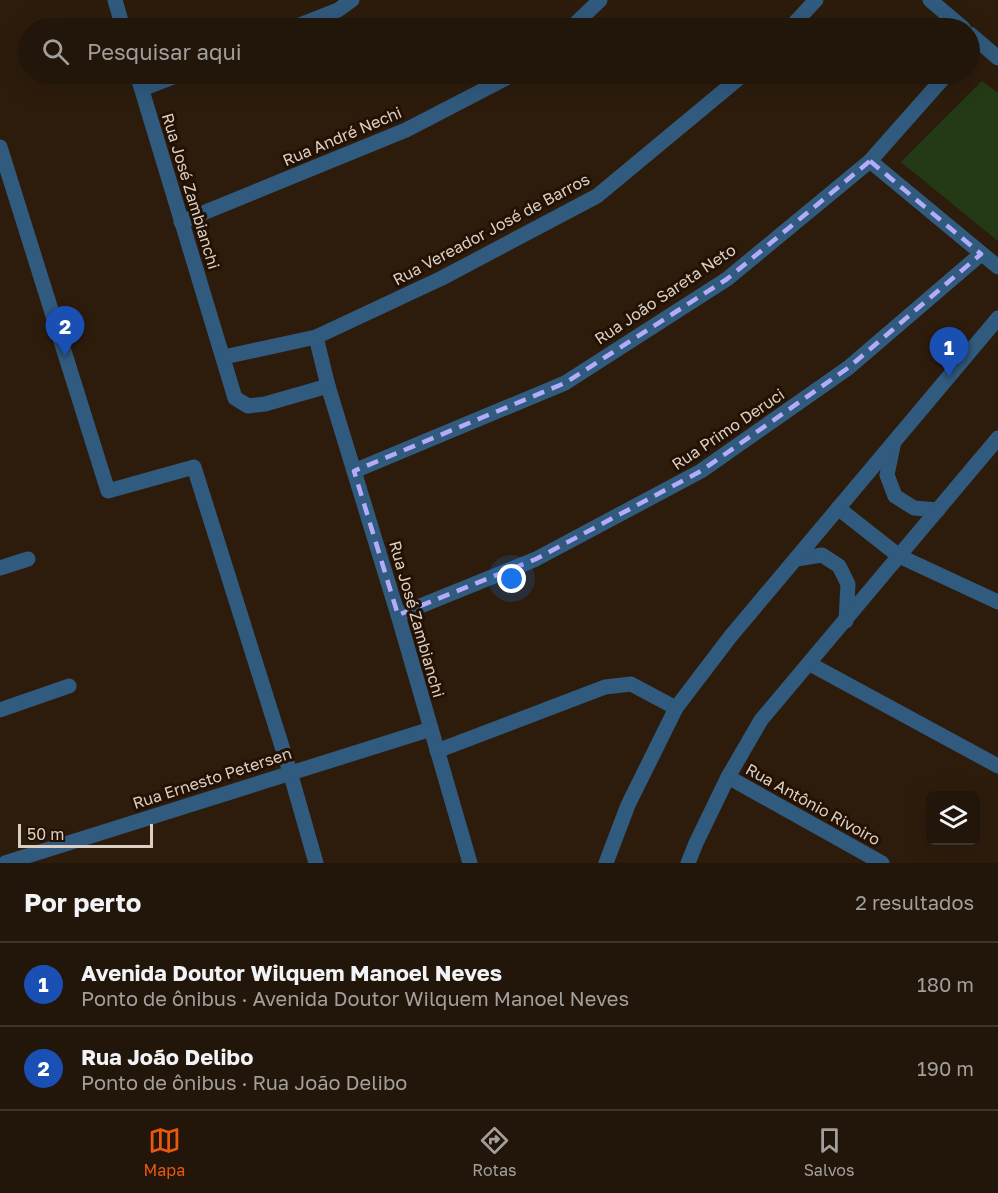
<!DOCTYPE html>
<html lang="pt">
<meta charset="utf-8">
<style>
body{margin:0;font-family:"Golos Text",sans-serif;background:#2a1e12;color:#f1f3f6}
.controls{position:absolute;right:18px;bottom:18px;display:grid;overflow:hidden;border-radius:9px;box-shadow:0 6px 24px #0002}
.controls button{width:54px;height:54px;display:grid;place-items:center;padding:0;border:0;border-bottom:2px solid #3f342a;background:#221509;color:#f1f3f6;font:30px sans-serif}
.scale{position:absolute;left:18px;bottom:15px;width:135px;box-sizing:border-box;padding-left:6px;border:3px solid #dbcfc5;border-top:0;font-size:16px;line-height:21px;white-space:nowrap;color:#dbcfc5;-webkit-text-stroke:4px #231204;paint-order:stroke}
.you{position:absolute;left:512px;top:579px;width:21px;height:21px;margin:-15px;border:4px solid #fff;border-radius:50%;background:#1a73e8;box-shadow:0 0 0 9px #1a73e833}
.badge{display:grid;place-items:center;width:39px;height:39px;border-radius:50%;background:#ea580c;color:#fff;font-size:20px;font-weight:700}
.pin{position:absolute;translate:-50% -50px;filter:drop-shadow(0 2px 3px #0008)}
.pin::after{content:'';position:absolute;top:32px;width:21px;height:18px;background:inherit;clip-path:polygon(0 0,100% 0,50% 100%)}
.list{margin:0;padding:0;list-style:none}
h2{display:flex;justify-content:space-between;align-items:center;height:78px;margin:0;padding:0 24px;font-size:26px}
h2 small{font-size:20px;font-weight:400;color:#a29f9c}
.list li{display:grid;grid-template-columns:39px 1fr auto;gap:18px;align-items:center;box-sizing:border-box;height:84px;padding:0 24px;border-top:2px solid #3f342a}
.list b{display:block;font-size:22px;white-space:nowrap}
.list p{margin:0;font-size:20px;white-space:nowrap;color:#a29f9c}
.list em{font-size:20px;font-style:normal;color:#a29f9c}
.icon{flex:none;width:33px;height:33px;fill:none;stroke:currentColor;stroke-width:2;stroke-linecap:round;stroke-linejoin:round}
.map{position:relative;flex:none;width:998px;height:863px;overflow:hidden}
.search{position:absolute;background:#221509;box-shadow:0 6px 24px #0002;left:18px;right:18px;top:18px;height:66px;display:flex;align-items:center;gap:15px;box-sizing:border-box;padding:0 21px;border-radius:33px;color:#a29f9c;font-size:22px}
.sheet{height:246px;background:#221509}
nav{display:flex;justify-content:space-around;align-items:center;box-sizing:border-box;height:84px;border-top:2px solid #3f342a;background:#221509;font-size:16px;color:#a29f9c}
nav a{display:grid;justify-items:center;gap:3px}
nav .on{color:#ea580c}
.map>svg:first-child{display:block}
.green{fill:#243a16}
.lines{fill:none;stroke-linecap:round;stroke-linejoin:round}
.minor{stroke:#305a7e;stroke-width:15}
.marked{fill:none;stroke:#b4acf9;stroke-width:4.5;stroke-dasharray:12 8;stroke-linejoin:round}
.labels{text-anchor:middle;stroke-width:6;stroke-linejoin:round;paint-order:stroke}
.street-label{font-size:16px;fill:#dbcfc5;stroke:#231204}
</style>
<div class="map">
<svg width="998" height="863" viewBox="0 0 998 863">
<rect width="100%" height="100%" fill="#2d1c0c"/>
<path class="green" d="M 982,81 L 998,93 L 998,241 L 901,162 Z"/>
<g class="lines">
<g class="minor">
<path d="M 115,0 L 123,28"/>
<path d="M 930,0 L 963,28"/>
<path d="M 292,28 L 338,10 L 352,0"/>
<path d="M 571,28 L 600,0"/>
<path d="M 790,28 L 816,0"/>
<path d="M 970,34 L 998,58"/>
<path d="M 137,74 L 235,398 L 248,406 L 265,404 L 328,386"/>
<path d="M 142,89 L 181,74"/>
<path d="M 0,147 L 108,491 L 194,467 L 290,772 L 316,863"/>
<path d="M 870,161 L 998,267"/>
<path d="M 181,222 L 406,130 L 514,74"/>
<path d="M 316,337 L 328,386 L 398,615 L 470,863"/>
<path d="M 224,357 L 316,337 L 442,278 L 597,196 L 744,74"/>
<path d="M 893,446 L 887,475 L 895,496 L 914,508 L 938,510"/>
<path d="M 354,471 L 565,383 L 727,279 L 870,161 L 947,74"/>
<path d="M 838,508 L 899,556 L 998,602"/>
<path d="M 796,559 L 822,555 L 839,566 L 848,584 L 846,621"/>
<path d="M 0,568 L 28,559"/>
<path d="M 398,615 L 536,559 L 701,471 L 848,368 L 981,254"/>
<path d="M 810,664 L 998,766"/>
<path d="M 0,710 L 69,686"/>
<path d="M 437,751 L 605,687 L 631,684 L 676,708"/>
<path d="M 728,777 L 882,863"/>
<path d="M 5,863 L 431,729"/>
<path d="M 606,863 L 628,805 L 676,708 L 730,637 L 998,318"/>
<path d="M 688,863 L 696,843 L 728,777 L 761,720 L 998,438"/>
</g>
</g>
<path class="marked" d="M 870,161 L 981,254 L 848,368 L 701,471 L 536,559 L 398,615 L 354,471 L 565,383 L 727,279 Z"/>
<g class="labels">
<g class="street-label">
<text transform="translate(342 136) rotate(-23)" y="6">Rua André Nechi</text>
<text transform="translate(191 191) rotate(73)" y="6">Rua José Zambianchi</text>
<text transform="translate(491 229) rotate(-28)" y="6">Rua Vereador José de Barros</text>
<text transform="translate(665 294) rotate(-34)" y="6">Rua João Sareta Neto</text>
<text transform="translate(728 429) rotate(-34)" y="6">Rua Primo Deruci</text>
<text transform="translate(417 619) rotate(74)" y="6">Rua José Zambianchi</text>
<text transform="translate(212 778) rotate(-18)" y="6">Rua Ernesto Petersen</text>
<text transform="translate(813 804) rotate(29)" y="6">Rua Antônio Rivoiro</text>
</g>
</g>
</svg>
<div class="controls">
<button><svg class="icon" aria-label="layers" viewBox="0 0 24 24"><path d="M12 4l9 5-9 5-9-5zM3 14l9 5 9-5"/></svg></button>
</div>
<div class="scale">50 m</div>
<div class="you"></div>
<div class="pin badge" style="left:949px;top:377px;background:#1a4fb4">1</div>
<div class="pin badge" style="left:65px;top:356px;background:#1a4fb4">2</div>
<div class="search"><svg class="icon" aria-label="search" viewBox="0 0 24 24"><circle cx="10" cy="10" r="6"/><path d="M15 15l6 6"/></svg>Pesquisar aqui</div>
</div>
<section class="sheet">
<h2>Por perto<small>2 resultados</small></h2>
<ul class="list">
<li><span class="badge" style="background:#1a4fb4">1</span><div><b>Avenida Doutor Wilquem Manoel Neves</b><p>Ponto de ônibus · Avenida Doutor Wilquem Manoel Neves</p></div><em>180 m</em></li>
<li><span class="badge" style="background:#1a4fb4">2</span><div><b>Rua João Delibo</b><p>Ponto de ônibus · Rua João Delibo</p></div><em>190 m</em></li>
</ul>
</section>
<nav>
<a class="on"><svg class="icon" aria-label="map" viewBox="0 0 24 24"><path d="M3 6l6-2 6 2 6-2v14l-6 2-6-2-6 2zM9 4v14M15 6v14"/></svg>Mapa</a>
<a><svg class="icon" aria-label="directions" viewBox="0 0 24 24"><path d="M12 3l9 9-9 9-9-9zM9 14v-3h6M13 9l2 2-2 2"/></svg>Rotas</a>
<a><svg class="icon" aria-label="saved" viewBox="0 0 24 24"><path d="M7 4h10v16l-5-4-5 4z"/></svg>Salvos</a>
</nav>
